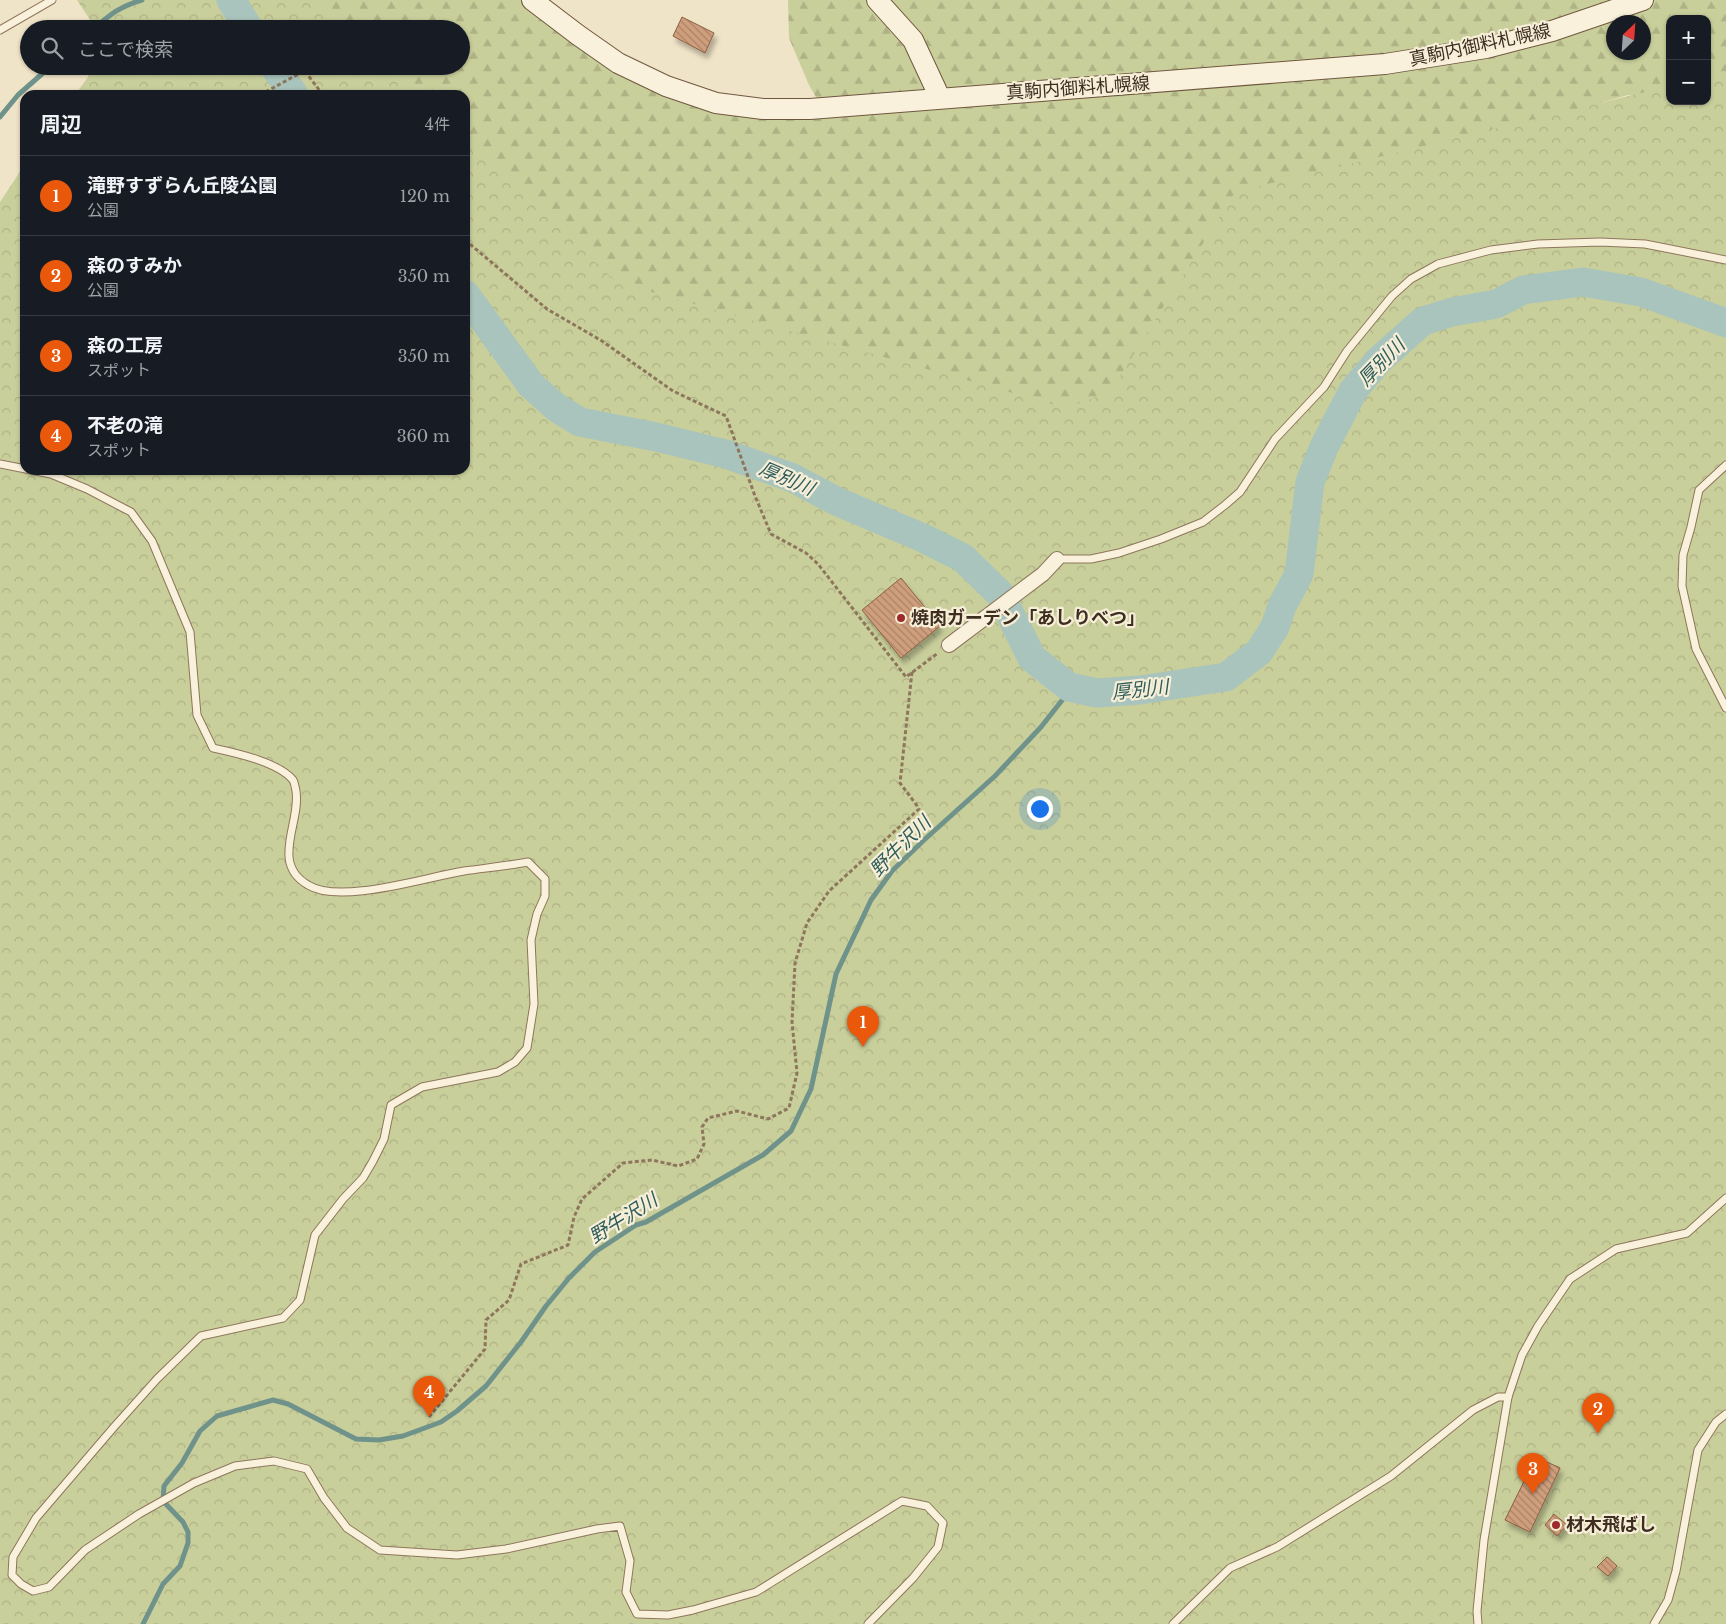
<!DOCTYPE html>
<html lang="ja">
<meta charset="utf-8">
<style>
body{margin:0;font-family:"Libre Baskerville","Noto Sans JP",serif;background:#242831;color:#f1f3f6}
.controls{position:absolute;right:15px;top:15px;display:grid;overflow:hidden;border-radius:10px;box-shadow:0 1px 4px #0004}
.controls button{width:45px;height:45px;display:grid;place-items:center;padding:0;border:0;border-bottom:1px solid #363941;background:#171b24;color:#f1f3f6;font:25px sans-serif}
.compass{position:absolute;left:1606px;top:15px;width:45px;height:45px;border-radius:50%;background:#171b24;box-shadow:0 1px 4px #0004;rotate:25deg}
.you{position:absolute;left:1039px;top:808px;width:18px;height:18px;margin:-12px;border:4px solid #fff;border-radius:50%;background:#1a73e8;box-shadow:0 0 0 8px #1a73e833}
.badge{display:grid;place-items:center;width:32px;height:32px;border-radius:50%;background:#ea580c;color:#fff;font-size:16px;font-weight:700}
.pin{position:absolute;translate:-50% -41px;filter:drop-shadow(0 1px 2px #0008)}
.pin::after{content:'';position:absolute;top:26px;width:18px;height:15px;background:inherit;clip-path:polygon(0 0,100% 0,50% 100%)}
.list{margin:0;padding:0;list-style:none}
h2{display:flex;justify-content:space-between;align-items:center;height:65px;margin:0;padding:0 20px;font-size:21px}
h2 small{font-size:16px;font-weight:400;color:#9ea1a6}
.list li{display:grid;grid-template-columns:32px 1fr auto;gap:15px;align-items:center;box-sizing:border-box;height:80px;padding:0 20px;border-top:1px solid #363941}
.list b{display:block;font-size:19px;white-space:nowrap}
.list p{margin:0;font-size:16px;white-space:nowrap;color:#9ea1a6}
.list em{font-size:16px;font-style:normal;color:#9ea1a6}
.icon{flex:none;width:28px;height:28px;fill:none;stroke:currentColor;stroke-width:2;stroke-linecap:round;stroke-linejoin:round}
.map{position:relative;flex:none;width:1726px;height:1624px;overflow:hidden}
.search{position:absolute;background:#171b24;box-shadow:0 1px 4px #0004;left:20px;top:20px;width:450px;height:55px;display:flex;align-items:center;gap:12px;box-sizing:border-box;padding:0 18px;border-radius:28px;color:#9ea1a6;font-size:19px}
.panel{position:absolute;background:#171b24;box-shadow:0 1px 4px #0004;left:20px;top:90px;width:450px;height:385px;border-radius:15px}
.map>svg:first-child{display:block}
.forest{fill:url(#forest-firs);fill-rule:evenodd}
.park{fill:url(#park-crowns)}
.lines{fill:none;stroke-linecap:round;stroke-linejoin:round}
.stream{stroke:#6f938a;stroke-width:5}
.river{stroke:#a9c4bc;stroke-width:29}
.building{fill:url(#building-back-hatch);stroke:#8d5f41;filter:url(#shadow)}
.lane-casing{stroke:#8d765c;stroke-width:9}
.street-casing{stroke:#8d765c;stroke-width:16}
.secondary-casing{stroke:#6f573f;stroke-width:22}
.path{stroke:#8d765c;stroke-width:3;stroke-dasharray:4 2.5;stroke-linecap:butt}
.lane{stroke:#faf1dc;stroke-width:7}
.street{stroke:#faf1dc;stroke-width:14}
.secondary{stroke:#faf1dc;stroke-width:20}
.poi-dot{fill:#9e2a2b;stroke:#f7eed8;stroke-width:2}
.labels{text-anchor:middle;stroke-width:4.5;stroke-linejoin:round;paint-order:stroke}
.street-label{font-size:18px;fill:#3d2e20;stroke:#f7eed8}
.poi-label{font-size:18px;font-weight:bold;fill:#3d2e20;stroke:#f7eed8;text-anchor:start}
.water-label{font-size:19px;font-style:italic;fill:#2f5d5a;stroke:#f7eed8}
</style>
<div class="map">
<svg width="1726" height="1624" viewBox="0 0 1726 1624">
<defs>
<pattern id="forest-firs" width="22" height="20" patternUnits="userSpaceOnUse" patternTransform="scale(1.25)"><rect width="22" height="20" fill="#c9cf9b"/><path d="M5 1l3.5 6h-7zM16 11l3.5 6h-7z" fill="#aeb285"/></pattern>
<pattern id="park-crowns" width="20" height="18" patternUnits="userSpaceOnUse" patternTransform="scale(1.25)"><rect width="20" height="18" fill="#c9cf9b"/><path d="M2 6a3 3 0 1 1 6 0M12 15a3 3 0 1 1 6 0" fill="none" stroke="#aeb285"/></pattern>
<pattern id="building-back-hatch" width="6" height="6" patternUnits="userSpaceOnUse" patternTransform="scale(1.25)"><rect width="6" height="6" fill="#cf9f7d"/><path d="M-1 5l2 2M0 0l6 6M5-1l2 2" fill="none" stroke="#a98266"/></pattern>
<filter id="shadow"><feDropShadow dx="3" dy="5.5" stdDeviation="2.5" flood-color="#0004"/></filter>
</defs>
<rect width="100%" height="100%" fill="#f0e4c8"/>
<path class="forest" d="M 273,0 L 524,0 L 658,85 L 752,117 L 817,99 L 809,85 L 789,38 L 788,0 L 1726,0 L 1726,108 L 1707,101 L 1707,19 L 1670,19 L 1670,100 L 1628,95 L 1555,116 L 1091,538 L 465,231 L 465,95 L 350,95 L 334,66 L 461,66 L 461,29 L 299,29 ZM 1614,22 L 1644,22 L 1644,52 L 1614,52 Z"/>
<g class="park">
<path d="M 77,0 L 319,0 L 349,29 L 96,29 Z"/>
<path d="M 90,66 L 389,66 L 419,95 L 75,95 L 88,77 Z"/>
<path d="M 1726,72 L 1726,1624 L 0,1624 L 0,202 L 25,164 L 25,470 L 465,470 L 465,138 L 616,282 L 1066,408 L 1110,392 L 1235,192 L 1670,86 L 1670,101 L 1707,101 L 1707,77 Z"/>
</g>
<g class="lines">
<g class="stream">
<path d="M 94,29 C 110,14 121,6 142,0"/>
<path d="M 0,117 L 18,95 L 51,66"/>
<path d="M 143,1624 L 163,1584 L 180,1566 L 188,1543 L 188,1532 L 183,1522 L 163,1501 L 164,1486 L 182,1463 L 200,1431 L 217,1416 L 273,1400 L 288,1404 L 356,1439 L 379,1440 L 403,1436 L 441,1422 L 457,1411 L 486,1386 L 521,1342 L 546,1306 L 569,1278 L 595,1252 L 636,1225 L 646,1222 L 763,1155 L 791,1131 L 811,1089 L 836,974 L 871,900 L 892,871 L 924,840 L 995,776 L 1041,727 L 1067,694 L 1069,687"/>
</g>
<g class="river">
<path d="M 231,0 L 249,29"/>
<path d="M 274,66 L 294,95"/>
<path d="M 465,294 L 531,385 L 557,408 L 580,422 L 656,437 L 726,454 L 793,478 L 836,501 L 923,538 L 963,558 L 1000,594 L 1032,658 L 1069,687 L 1097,693 L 1140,690 L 1226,677 L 1259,652 L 1275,627 L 1282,606 L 1299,574 L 1310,482 L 1324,447 L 1353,391 L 1379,360 L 1423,321 L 1452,312 L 1496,304 L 1523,290 L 1583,282 L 1641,292 L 1726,323"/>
</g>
</g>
<g class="building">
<path d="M 682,17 L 714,33 L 705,53 L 673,36 Z"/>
<path d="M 901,578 L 940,626 L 901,658 L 862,610 Z"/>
<path d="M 1536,1457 L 1560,1468 L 1530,1532 L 1505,1520 Z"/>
<path d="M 1554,1514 L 1567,1525 L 1557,1536 L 1545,1525 Z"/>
<path d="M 1607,1557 L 1617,1566 L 1608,1576 L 1597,1567 Z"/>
</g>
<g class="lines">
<defs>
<g id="lane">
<path d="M 0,30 L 52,0"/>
<path d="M 0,464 L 51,474 L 87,489 L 131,512 L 152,541 L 190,632 L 197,715 L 213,748 C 236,753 278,762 293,780 C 295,783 295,787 296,791 C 301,823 270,863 308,885 C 340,905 426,877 464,871 C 485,868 506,866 528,862 L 545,879 L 545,896 L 537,914 L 531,940 L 534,1004 L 527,1048 L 515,1062 L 498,1072 L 422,1087 L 391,1105 L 384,1139 L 373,1161 L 363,1178 L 343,1199 L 315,1235 L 300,1300 L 283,1318 L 201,1336 L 157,1379 L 114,1427 L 36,1518 L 13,1557 L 12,1575 L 21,1584 L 33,1591 L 49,1587 L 85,1550 L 139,1514 L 194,1483 L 235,1466 L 274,1461 L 307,1469 L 324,1498 L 347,1528 L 380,1550 L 457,1555 L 506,1549 L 597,1529 L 620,1526 L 630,1561 L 626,1592 L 637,1614 L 668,1615 L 693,1610 L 756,1592 L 902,1501 L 927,1506 L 943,1523 L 938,1547 L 913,1578 L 868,1624"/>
<path d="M 1726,465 L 1699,490 L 1691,527 L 1683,555 L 1682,586 L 1696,649 L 1726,708"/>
<path d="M 1057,559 L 1091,559 L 1119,553 L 1161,539 L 1203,522 L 1225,505 L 1240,492 L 1275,439 L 1324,387 L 1347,351 L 1392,296 L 1411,279 L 1438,264 L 1491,250 L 1538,244 L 1600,242 L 1645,244 L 1726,260"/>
<path d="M 1173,1624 L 1230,1568 L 1277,1547 L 1391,1476 L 1473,1410 L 1498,1397 L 1508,1397"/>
<path d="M 1478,1624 L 1477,1611 L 1484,1540 L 1508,1397 L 1522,1355 L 1538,1326 L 1570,1279 L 1616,1249 L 1687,1233 L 1726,1198"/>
<path d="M 1654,1624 L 1668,1600 L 1676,1571 L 1698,1450 L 1716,1422 L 1726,1414"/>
</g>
<path id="street" d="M 949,645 L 1043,574 L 1057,559"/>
<g id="secondary">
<path d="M 532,0 L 578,35 L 618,63 L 666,86 L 716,103 L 763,109 L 810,109 L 1385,64 L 1486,48 L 1552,31 L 1643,0"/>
<path d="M 877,0 L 913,40 L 940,98"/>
</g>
</defs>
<use href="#lane" class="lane-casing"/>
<use href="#street" class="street-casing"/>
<use href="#secondary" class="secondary-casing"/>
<g class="path">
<path d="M 301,66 L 323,95"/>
<path d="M 260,95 L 304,71"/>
<path d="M 465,240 L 547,309 L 602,341 L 673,391 L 726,416 L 755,496 L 771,534 L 806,553 L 818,564 L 906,677 L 938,653"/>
<path d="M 912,672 L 900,783 L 915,803"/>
<path d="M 429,1417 L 485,1349 L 486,1320 L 509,1300 L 521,1264 L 568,1245 L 574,1217 L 582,1199 L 623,1163 L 652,1160 L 678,1166 L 697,1159 L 704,1144 L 702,1127 L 708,1118 L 737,1111 L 768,1119 L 789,1108 L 797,1073 L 792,1022 L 795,963 L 807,923 L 829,891 L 919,809 L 914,801"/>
</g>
<use href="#lane" class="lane"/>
<use href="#street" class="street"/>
<use href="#secondary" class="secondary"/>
</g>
<g class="poi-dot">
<circle cx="901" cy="618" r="5"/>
<circle cx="1556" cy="1525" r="5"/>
</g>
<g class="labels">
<g class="street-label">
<text transform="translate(1480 45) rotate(-12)" y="6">真駒内御料札幌線</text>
<text transform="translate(1078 88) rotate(-4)" y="6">真駒内御料札幌線</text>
</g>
<g class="poi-label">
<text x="911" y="624">焼肉ガーデン「あしりべつ」</text>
<text x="1566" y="1531">材木飛ばし</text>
</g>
<g class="water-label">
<text transform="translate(1381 362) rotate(-46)" y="7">厚別川</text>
<text transform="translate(787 478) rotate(23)" y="7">厚別川</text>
<text transform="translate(1140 689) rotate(-6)" y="7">厚別川</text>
<text transform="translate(900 846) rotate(-45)" y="7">野牛沢川</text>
<text transform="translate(623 1218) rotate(-32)" y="7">野牛沢川</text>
</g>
</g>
</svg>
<div class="controls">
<button>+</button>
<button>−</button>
</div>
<svg class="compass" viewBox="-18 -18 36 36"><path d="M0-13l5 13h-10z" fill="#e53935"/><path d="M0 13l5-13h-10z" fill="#9ea1a6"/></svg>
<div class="you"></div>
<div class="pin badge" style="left:863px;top:1047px">1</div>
<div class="pin badge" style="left:1598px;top:1434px">2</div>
<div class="pin badge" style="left:1533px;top:1494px">3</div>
<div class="pin badge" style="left:429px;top:1417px">4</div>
<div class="search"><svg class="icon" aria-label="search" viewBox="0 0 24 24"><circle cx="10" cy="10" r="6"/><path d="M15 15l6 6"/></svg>ここで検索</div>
<section class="panel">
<h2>周辺<small>4件</small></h2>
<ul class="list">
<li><span class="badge">1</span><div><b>滝野すずらん丘陵公園</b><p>公園</p></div><em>120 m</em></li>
<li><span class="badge">2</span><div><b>森のすみか</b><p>公園</p></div><em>350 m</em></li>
<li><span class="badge">3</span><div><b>森の工房</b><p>スポット</p></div><em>350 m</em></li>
<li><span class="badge">4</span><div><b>不老の滝</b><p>スポット</p></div><em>360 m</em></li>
</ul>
</section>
</div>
